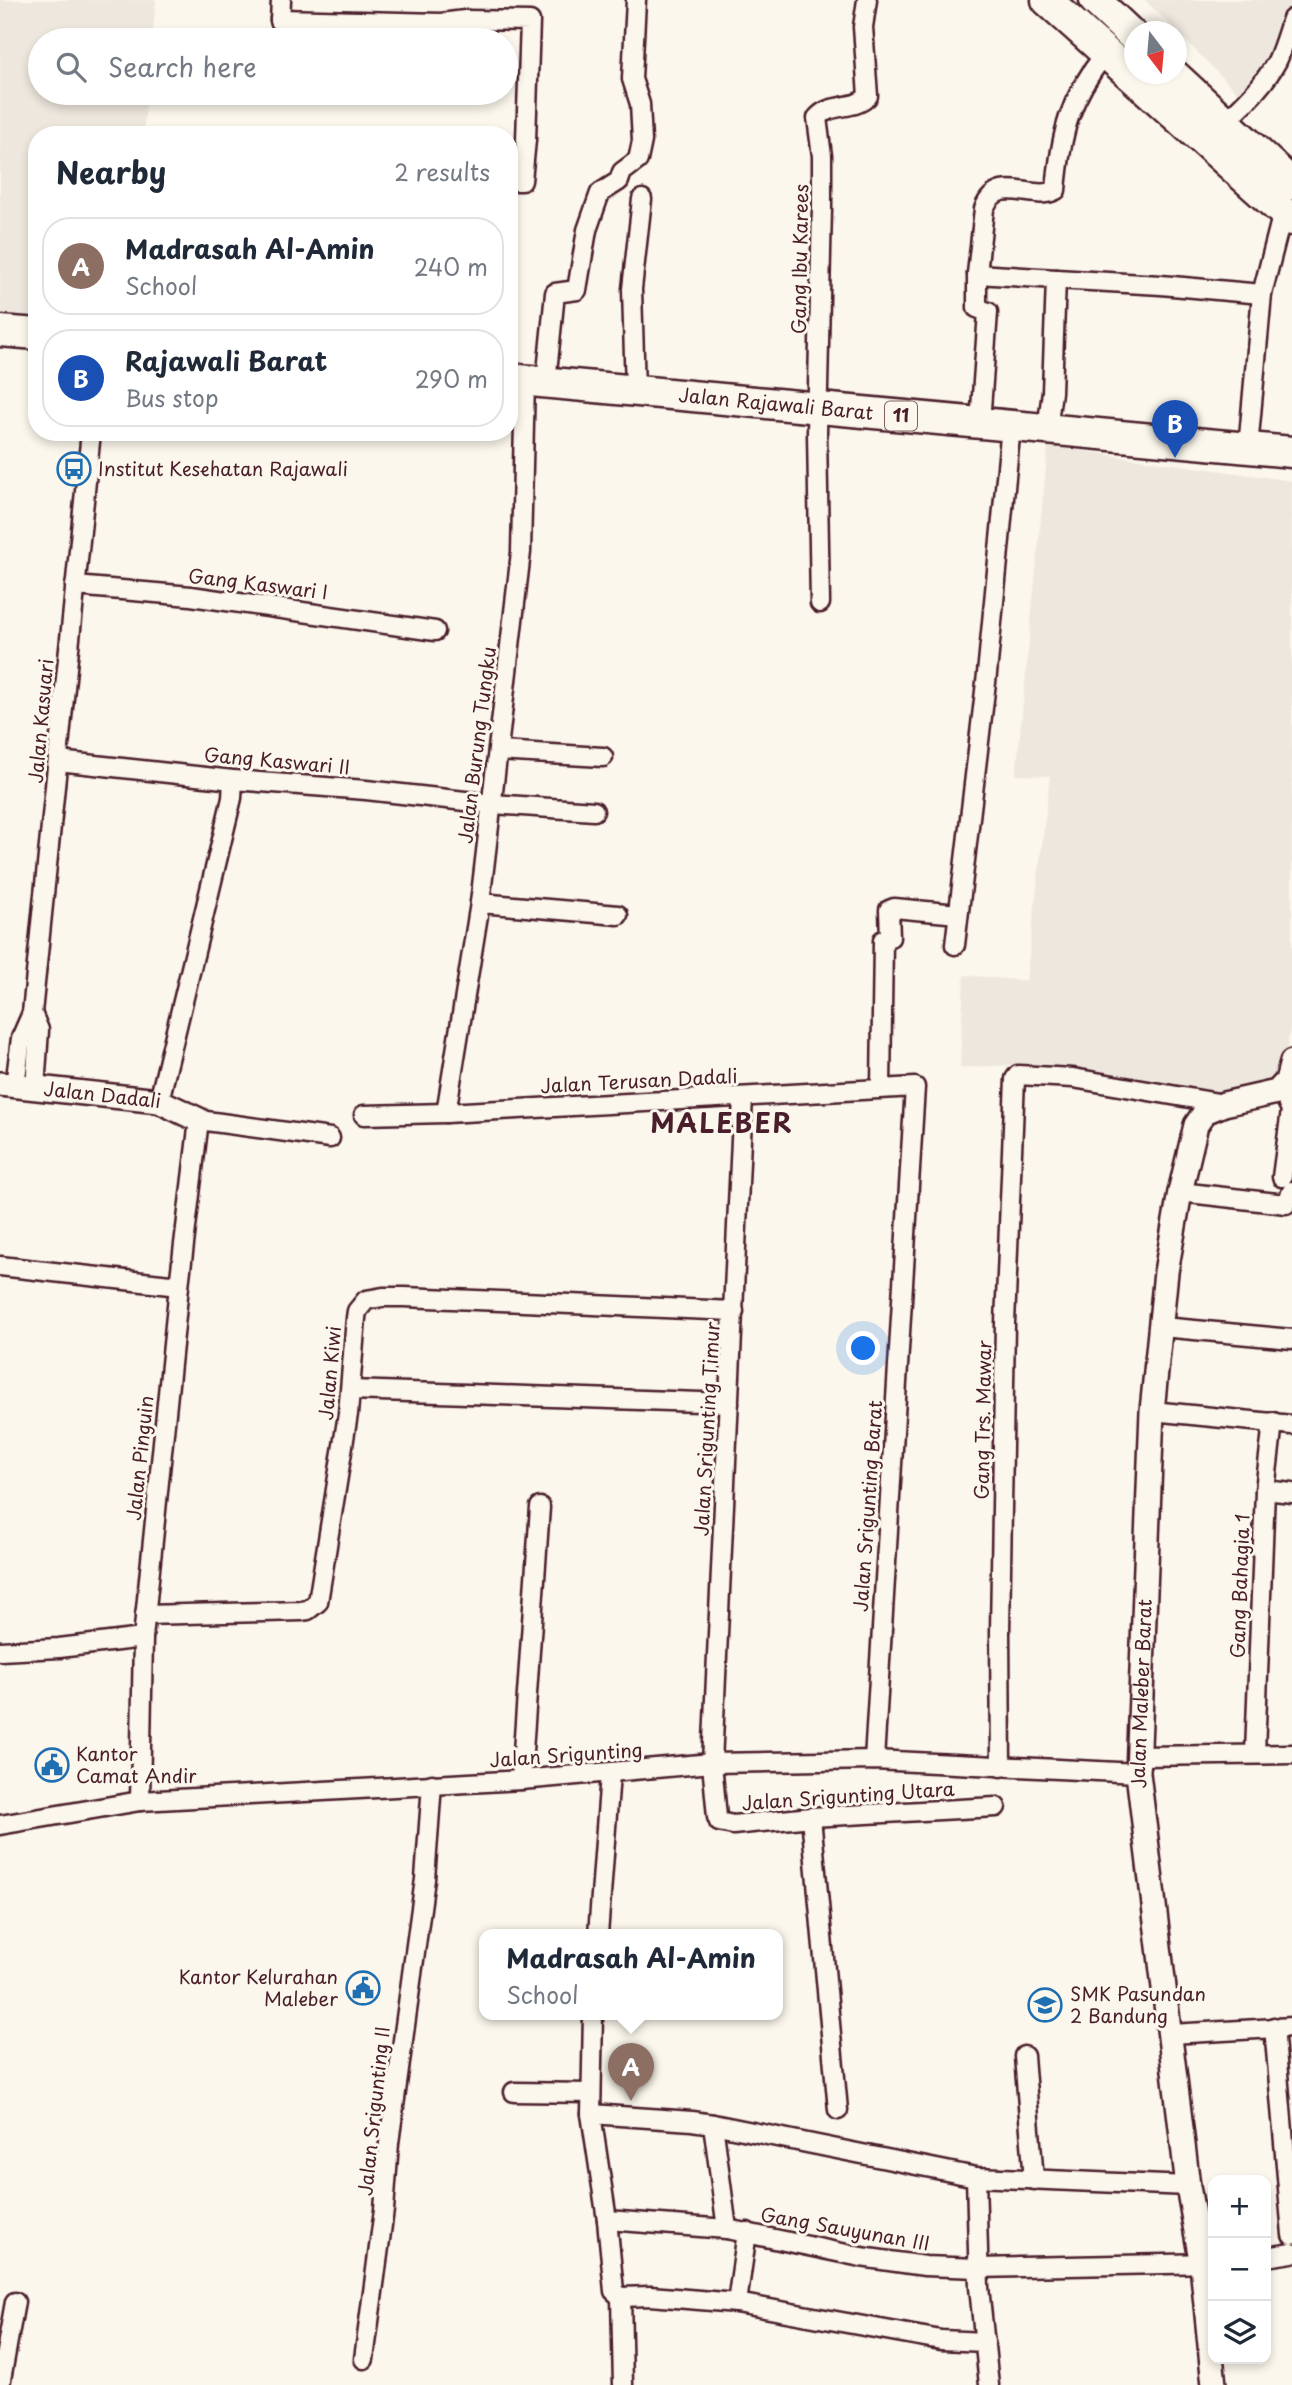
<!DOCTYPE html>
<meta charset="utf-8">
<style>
body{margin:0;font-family:"Playpen Sans",sans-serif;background:#f2f2f3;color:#1f2937}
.controls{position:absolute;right:21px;bottom:21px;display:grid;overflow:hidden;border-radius:14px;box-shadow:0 4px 10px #0003}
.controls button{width:63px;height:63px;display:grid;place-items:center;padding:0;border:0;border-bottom:2px solid #e0e1e3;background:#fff;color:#1f2937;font:35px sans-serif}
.compass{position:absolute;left:1124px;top:21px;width:63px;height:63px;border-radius:50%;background:#fff;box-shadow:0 4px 10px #0003;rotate:164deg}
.you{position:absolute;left:864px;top:1349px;width:24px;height:24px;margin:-18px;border:5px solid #fff;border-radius:50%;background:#1a73e8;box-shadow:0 0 0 10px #1a73e833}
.badge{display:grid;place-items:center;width:46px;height:46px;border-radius:50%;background:#1f6fb2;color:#fff;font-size:23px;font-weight:700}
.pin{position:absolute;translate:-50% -58px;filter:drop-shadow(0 2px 4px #0008)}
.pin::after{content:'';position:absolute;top:37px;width:24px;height:21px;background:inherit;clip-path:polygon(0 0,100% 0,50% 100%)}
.popup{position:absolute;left:479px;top:1929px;width:304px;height:91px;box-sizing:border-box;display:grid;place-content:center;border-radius:14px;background:#fff;filter:drop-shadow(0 2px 5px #0005);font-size:23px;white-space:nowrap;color:#747a83}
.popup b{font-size:26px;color:#1f2937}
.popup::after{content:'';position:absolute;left:50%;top:100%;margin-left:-14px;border:14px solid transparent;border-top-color:#fff}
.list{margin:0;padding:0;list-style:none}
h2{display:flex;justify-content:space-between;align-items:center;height:91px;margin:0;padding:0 28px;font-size:30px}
h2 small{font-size:23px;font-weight:400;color:#747a83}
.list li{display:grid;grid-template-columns:46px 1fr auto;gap:21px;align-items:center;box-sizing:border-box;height:98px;margin:0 14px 14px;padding:0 14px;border:2px solid #e0e1e3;border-radius:28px}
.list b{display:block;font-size:26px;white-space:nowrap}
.list p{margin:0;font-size:23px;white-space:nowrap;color:#747a83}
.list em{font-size:23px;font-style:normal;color:#747a83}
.icon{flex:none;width:38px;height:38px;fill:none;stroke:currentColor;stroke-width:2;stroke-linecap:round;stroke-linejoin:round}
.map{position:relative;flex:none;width:1292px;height:2385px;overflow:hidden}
.search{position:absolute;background:#fff;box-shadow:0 4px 10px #0003;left:28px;top:28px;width:490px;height:77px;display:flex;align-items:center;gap:18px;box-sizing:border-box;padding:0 24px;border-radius:38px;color:#747a83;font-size:26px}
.panel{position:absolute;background:#fff;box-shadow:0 4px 10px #0003;left:28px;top:126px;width:490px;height:315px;border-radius:28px}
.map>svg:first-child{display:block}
.built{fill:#eee7de}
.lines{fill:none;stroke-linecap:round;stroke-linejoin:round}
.minor-casing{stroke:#4a1f2b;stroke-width:23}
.tertiary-casing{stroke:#4a1f2b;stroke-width:28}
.trunk-casing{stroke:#4a1f2b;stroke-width:35}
.minor{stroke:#fbf7ec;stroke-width:18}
.tertiary{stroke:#fbf7ec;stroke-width:23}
.trunk{stroke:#fbf7ec;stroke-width:30}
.labels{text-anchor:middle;stroke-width:6;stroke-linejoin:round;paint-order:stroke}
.shield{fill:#fbf7ec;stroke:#7f6065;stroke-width:2}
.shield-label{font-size:18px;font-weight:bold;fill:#4a1f2b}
.street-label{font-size:19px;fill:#4a1f2b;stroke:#fbf7ec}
.poi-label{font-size:19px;fill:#4a1f2b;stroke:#fbf7ec;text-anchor:start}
.district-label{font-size:26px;font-weight:bold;letter-spacing:2px;fill:#4a1f2b;stroke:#fbf7ec}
</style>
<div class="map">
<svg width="1292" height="2385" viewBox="0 0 1292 2385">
<rect width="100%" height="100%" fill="#fbf7ec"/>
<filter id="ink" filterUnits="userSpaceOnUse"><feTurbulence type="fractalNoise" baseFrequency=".0143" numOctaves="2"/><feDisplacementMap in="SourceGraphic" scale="14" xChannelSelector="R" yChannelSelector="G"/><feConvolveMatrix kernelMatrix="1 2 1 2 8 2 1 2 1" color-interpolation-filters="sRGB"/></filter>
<g filter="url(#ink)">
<g class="built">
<path d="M 0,0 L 156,0 L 152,40 L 40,40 L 40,93 L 147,93 L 143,135 L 37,135 L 37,326 L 0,322 Z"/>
<path d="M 1145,0 L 1292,0 L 1292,17 L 1252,107 Z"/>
<path d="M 1048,446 L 1292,481 L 1292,1020 L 1283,1069 L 1263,1089 L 1212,1094 L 1025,1064 L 960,1068 L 964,975 L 1026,981 L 1050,776 L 1016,775 Z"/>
</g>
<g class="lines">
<defs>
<g id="minor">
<path d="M 280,19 L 441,23 L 465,20 L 530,21 L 526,140 L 522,181 L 509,181"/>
<path d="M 280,21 L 281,0"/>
<path d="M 1226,121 C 1245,103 1264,85 1277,61 C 1283,48 1287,33 1292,19"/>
<path d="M 977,274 L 1056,279 L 1052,392 L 1047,429"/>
<path d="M 1056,279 L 1161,285 L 1262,294"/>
<path d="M 546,382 L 555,293 L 577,290 L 587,230 L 600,193 L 619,181 L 622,172 L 638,160 L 642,141 L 640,104 L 632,79 L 636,0"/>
<path d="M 635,391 L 632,289 L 642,199"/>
<path d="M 980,423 L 988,312 L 977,308 L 977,274 L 984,209 C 998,172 1033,203 1056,190 C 1061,133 1069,99 1105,54"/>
<path d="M 1248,448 L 1262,294 L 1283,212"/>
<path d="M 75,586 L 191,596 L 435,631"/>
<path d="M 820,603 L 817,433 L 822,207 L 822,156 L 817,118 C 830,102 855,111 868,96 L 863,27 L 867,0"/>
<path d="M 498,751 L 603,757"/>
<path d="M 58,761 L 233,780 L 366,790 L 492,804 L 594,811"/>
<path d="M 480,903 L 618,915"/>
<path d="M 955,945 L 987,674 L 1011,426"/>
<path d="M 32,1013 L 39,1030 L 35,1088"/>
<path d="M 15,1086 L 21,1038 L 32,1013 L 91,432"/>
<path d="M 881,1088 L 883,940 L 890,937 L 889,910 L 894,908 L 958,914"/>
<path d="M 1281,1089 L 1291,1110 L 1282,1177"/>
<path d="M 743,1097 L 712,1763 L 717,1817 L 719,1822 L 733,1825 L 811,1817 L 996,1807"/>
<path d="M 159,1101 L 232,798 L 233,780"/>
<path d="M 446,1113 L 480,903 L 521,552 L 525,380"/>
<path d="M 364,1115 L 446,1113 L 915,1087 L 874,1760"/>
<path d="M 1180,1192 L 1286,1204 L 1292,1191"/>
<path d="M 0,1266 L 179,1286"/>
<path d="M 1162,1327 L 1292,1339"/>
<path d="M 351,1390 L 729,1403"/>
<path d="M 1152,1411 L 1292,1425"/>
<path d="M 1265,1490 L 1292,1493"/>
<path d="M 145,1615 L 301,1611 L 308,1610 L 318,1602 L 348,1414 L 356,1318 L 357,1311 L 366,1300 L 383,1297 L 404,1297 L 734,1311"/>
<path d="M 0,1651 L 59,1648 L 143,1638"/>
<path d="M 1255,1753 L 1265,1490 L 1273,1422"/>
<path d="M 1139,1756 L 1292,1754"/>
<path d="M 1001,1767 L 1000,1632 L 1005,1323 L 1015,1079 L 1018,1075 L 1073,1078 L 1224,1104"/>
<path d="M 521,1780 L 540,1507"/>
<path d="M 140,1801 L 143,1638 L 179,1286 L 199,1120 L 330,1138"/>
<path d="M 811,1817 L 838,2110"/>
<path d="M 0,1825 L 140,1801 L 521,1780 L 712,1763 L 874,1760 L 1138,1773"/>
<path d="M 598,1935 L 610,1774"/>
<path d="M 593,2015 L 591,2114 L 607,2220 L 614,2291 L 621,2297"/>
<path d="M 1274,2027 L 1292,2235"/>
<path d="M 1171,2034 L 1292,2027"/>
<path d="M 1024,2056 L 1034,2180"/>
<path d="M 514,2092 L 591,2093"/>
<path d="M 591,2114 L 692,2121 L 713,2124 L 976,2177 L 1188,2186"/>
<path d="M 713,2124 L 727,2229"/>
<path d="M 976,2177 L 979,2287 L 989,2385"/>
<path d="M 607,2220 L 727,2229 L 861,2257 L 925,2266 L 978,2268 L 1213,2263"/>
<path d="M 747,2232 L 737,2303 L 941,2340 L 985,2342"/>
<path d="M 1266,2257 L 1292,2253"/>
<path d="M 621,2297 L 650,2296 L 737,2303"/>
<path d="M 621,2297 L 623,2385"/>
<path d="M 364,2359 L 384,2210 L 389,2143 L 425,1879 L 432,1784"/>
<path d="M 0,2385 L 15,2302"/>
</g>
<g id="tertiary">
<path id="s1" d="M 0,1084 L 159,1101 L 199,1120"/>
<path id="s2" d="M 1214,2385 L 1202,2265 L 1188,2186 L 1138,1773 L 1152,1411 L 1166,1272 L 1180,1192 L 1196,1125 L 1205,1112 L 1224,1104 L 1277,1092 L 1287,1081 L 1292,1062"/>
</g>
<g id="trunk">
<path d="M 1047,0 L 1292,220"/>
<path d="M 1095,0 L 1134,37"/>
<path d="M 1173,74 L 1292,184"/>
<path d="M 0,331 L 37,334"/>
<path id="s3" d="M 509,379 L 1292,452"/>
</g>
</defs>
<use href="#minor" class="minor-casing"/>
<use href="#tertiary" class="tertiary-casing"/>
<use href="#trunk" class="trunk-casing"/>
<use href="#minor" class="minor"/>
<use href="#tertiary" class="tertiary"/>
<use href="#trunk" class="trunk"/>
</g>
</g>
<defs>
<symbol id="bus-ring" viewBox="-11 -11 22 22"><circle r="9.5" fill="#fbf7ec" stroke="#1f6fb2" stroke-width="1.5"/><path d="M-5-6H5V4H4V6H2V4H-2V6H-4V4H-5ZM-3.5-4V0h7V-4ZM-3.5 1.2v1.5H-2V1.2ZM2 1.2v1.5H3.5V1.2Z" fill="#1f6fb2"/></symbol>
<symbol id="civic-ring" viewBox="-11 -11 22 22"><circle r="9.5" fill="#fbf7ec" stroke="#1f6fb2" stroke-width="1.5"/><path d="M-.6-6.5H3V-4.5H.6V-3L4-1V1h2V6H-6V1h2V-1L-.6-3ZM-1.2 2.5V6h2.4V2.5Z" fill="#1f6fb2"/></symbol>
<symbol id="school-ring" viewBox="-11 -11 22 22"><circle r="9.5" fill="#fbf7ec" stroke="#1f6fb2" stroke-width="1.5"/><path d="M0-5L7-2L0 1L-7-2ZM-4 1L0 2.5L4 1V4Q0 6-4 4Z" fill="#1f6fb2"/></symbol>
</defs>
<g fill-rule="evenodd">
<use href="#bus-ring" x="55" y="450" width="38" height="38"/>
<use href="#civic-ring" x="33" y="1746" width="38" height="38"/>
<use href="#civic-ring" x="344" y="1969" width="38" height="38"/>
<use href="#school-ring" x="1026" y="1986" width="38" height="38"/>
</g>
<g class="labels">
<rect class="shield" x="885" y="401.5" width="32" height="29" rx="5"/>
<g class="shield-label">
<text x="901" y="422">11</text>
</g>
<g class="street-label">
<text transform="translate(800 259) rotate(-89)" y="7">Gang Ibu Karees</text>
<text dy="7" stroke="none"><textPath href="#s3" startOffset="268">Jalan Rajawali Barat</textPath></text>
<text transform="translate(258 584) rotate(7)" y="7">Gang Kaswari I</text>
<text transform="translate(41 721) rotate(-85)" y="7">Jalan Kasuari</text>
<text transform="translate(477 745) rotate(-83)" y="7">Jalan Burung Tungku</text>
<text transform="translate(277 761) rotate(5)" y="7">Gang Kaswari II</text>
<text transform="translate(639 1081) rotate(-3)" y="7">Jalan Terusan Dadali</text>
<text dy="7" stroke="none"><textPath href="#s1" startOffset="103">Jalan Dadali</textPath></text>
<text transform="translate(330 1373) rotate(-85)" y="7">Jalan Kiwi</text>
<text transform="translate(983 1420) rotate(-89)" y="7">Gang Trs. Mawar</text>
<text transform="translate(707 1429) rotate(-87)" y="7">Jalan Srigunting Timur</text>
<text transform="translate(140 1458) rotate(-84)" y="7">Jalan Pinguin</text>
<text transform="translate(868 1506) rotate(-86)" y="7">Jalan Srigunting Barat</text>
<text transform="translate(1240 1586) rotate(-88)" y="7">Gang Bahagia 1</text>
<text dy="7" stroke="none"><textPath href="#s2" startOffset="696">Jalan Maleber Barat</textPath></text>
<text transform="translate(566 1755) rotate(-4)" y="7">Jalan Srigunting</text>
<text transform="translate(848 1796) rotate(-4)" y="7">Jalan Srigunting Utara</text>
<text transform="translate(374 2111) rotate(-84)" y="7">Jalan Srigunting II</text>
<text transform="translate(845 2229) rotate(10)" y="7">Gang Sauyunan III</text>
</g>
<g class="poi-label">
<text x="98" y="476">Institut Kesehatan Rajawali</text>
<text x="76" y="1761">Kantor<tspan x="76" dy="22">Camat Andir</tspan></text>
<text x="338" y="1984" text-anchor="end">Kantor Kelurahan<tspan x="338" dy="22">Maleber</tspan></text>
<text x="1070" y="2001">SMK Pasundan<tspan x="1070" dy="22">2 Bandung</tspan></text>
</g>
<g class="district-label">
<text x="722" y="1133">MALEBER</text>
</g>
</g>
</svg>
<div class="controls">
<button>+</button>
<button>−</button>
<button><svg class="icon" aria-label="layers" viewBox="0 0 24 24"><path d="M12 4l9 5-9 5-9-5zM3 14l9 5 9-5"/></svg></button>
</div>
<svg class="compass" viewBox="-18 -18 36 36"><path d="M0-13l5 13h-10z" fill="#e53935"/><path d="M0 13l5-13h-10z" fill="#747a83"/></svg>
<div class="you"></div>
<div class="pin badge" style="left:631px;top:2101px;background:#8d6e63">A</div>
<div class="popup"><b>Madrasah Al-Amin</b>School</div>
<div class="pin badge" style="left:1175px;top:458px;background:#1a4fb4">B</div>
<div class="search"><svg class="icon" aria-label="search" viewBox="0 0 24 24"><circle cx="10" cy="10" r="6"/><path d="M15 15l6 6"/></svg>Search here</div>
<section class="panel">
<h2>Nearby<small>2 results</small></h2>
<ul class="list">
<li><span class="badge" style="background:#8d6e63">A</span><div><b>Madrasah Al-Amin</b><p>School</p></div><em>240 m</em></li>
<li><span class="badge" style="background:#1a4fb4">B</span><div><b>Rajawali Barat</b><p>Bus stop</p></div><em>290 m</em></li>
</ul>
</section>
</div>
